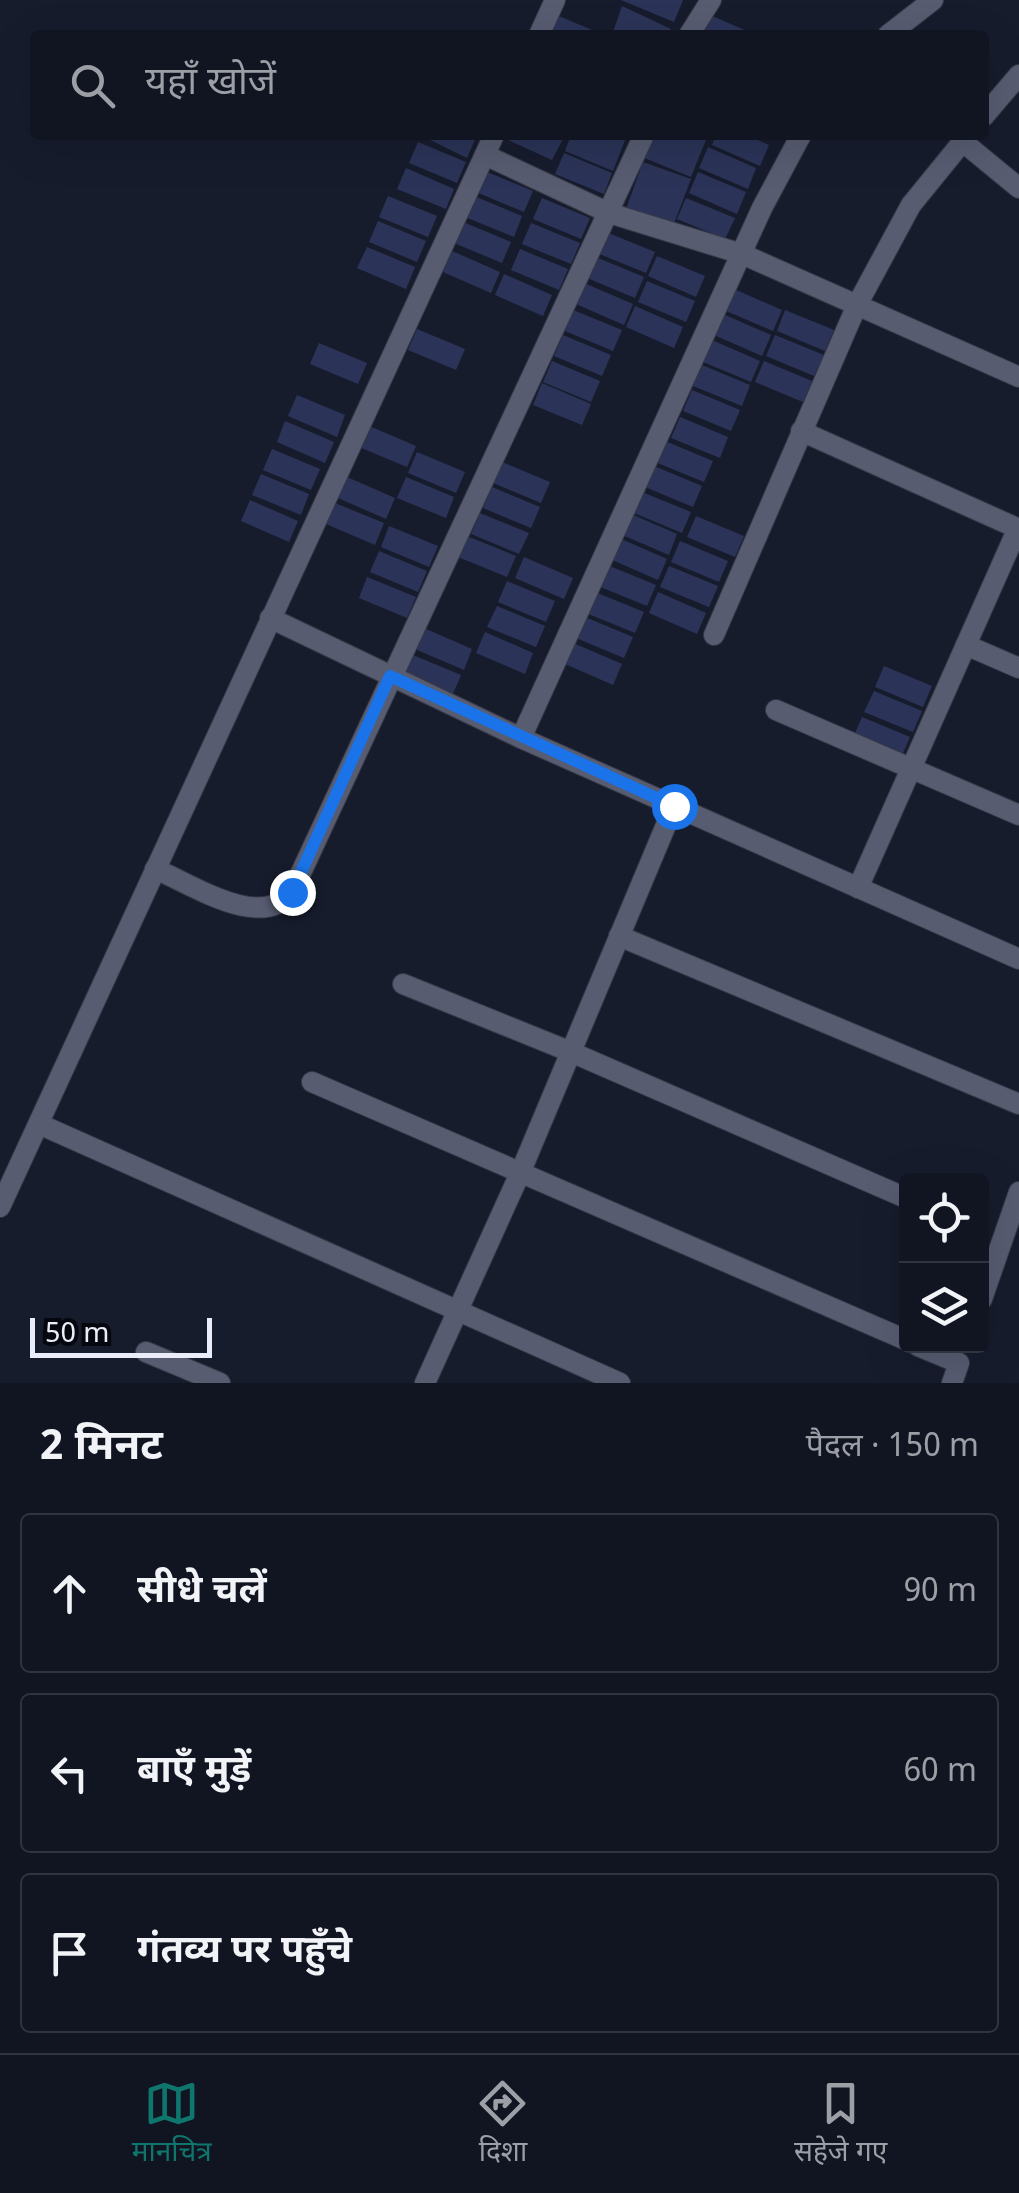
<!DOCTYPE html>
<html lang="hi">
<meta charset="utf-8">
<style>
body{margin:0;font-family:Georgia,"Noto Sans Devanagari",serif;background:#1a1e2a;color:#f1f3f6}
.controls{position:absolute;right:30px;bottom:30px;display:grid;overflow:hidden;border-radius:10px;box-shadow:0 10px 40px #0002}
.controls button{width:90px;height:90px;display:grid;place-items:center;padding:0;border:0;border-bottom:2px solid #303440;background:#111522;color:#f1f3f6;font:50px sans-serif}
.scale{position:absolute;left:30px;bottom:25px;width:182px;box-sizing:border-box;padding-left:10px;border:5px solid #eaedf9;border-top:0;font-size:28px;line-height:35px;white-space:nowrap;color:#eaedf9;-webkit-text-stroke:8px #05070e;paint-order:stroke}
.stop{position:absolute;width:30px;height:30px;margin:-22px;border:8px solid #1a73e8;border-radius:50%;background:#fff}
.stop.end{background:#1a73e8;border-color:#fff;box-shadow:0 2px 10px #0008}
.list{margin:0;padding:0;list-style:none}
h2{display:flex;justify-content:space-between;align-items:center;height:130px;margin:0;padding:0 40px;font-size:42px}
h2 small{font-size:32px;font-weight:400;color:#9c9fa5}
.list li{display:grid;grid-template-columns:65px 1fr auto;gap:30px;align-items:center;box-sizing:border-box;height:160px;margin:0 20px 20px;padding:0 20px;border:2px solid #303440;border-radius:10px}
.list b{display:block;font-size:38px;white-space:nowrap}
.list em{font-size:32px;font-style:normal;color:#9c9fa5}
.icon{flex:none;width:55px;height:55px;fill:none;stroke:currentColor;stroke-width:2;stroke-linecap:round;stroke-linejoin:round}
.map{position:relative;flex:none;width:1019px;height:1383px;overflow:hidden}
.search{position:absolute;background:#111522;box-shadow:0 10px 40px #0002;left:30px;right:30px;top:30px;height:110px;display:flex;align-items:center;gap:25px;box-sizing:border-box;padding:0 35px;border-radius:10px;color:#9c9fa5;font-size:38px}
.sheet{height:670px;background:#111522}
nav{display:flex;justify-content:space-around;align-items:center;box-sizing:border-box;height:140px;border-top:2px solid #303440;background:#111522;font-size:28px;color:#9c9fa5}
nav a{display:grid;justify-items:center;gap:5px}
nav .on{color:#0f766e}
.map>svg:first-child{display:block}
.building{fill:#2b3458}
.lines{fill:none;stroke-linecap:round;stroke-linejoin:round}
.minor-casing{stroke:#373946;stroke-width:22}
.minor{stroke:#575c71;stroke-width:20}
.route{stroke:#1a73e8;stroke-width:12}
</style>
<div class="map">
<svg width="1019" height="1383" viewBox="0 0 1019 1383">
<rect width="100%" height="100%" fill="#171c2d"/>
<g class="building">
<path d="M 621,0 L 683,0 L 674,22 Z"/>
<path d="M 622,6 L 671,29 L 668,35 L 612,35 Z"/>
<path d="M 554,14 L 604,35 L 545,35 Z"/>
<path d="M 710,15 L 756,35 L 701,35 Z"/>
<path d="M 420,135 L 471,135 L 476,137 L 467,158 Z"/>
<path d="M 510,135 L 565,135 L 552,160 L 508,140 Z"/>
<path d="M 571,135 L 627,135 L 613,171 L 565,151 Z"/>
<path d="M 652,135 L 708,135 L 691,177 L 642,157 Z"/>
<path d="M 716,135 L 746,135 L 769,145 L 760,166 L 712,145 Z"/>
<path d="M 418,142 L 466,162 L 457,183 L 409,163 Z"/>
<path d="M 708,147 L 756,168 L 748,189 L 699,168 Z"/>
<path d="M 564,153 L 612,173 L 604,194 L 555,174 Z"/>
<path d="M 643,162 L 691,179 L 673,226 L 626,209 Z"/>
<path d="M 406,168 L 454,189 L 446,209 L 397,189 Z"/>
<path d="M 485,171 L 533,191 L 524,212 L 476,192 Z"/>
<path d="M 698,172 L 746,192 L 737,214 L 689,193 Z"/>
<path d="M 388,196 L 437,216 L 428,237 L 379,217 Z"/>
<path d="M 474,196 L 522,216 L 514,237 L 465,217 Z"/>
<path d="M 542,198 L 590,218 L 581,239 L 533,219 Z"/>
<path d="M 686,198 L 735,218 L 725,239 L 677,219 Z"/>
<path d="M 378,221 L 426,241 L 417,262 L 369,242 Z"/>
<path d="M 463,222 L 511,242 L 502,263 L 454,243 Z"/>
<path d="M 531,223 L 580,243 L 571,264 L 522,244 Z"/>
<path d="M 606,232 L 655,252 L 646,273 L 597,253 Z"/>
<path d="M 367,247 L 415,267 L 406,289 L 357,268 Z"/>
<path d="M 520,249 L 568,269 L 559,290 L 511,270 Z"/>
<path d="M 452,251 L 500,272 L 491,293 L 443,272 Z"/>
<path d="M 657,256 L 705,276 L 696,297 L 648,276 Z"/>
<path d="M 596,257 L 644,277 L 635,298 L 587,278 Z"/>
<path d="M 504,274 L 552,295 L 543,316 L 495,295 Z"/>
<path d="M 647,281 L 695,301 L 686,322 L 638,302 Z"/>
<path d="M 584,283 L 633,304 L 624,325 L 576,304 Z"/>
<path d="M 734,289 L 782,310 L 773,331 L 724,310 Z"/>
<path d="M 635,306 L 683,327 L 674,348 L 626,327 Z"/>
<path d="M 573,310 L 622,330 L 613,351 L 565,331 Z"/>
<path d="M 785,310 L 834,330 L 825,351 L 777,331 Z"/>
<path d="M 723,314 L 771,335 L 762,356 L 714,335 Z"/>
<path d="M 417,329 L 465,349 L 456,370 L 408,350 Z"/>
<path d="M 563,335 L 611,355 L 602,376 L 554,356 Z"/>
<path d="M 775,335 L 824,355 L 814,376 L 766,356 Z"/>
<path d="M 712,340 L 760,361 L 751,382 L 703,362 Z"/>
<path d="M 319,343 L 367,363 L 358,384 L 310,364 Z"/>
<path d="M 552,361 L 600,381 L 591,402 L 543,382 Z"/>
<path d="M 764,361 L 812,381 L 803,402 L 755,382 Z"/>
<path d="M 702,365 L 750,385 L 742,406 L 693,386 Z"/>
<path d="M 542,383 L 591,404 L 582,425 L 533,405 Z"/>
<path d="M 692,390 L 740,410 L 731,431 L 683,411 Z"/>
<path d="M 297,395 L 345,415 L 337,437 L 288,416 Z"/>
<path d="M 680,417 L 728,437 L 720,458 L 671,438 Z"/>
<path d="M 285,421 L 334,442 L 325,463 L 277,442 Z"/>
<path d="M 367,425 L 416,446 L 407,467 L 359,447 Z"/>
<path d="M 665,441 L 713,461 L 704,482 L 655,462 Z"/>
<path d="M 272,449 L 320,469 L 311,490 L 263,470 Z"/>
<path d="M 417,452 L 465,472 L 456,493 L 408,473 Z"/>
<path d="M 502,462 L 550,482 L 541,503 L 493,483 Z"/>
<path d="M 654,466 L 702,486 L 693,507 L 645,487 Z"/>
<path d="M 261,474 L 309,494 L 301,515 L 252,495 Z"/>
<path d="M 347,477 L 395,498 L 386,519 L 338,498 Z"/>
<path d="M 406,477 L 454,497 L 446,518 L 397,498 Z"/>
<path d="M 492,487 L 540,507 L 531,528 L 483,508 Z"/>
<path d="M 642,492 L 691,512 L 682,533 L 634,513 Z"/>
<path d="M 250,500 L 298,521 L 289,542 L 241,521 Z"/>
<path d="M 335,503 L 384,523 L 375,545 L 326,524 Z"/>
<path d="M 480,513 L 529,533 L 519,554 L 471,534 Z"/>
<path d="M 629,513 L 677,534 L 669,555 L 620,534 Z"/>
<path d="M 696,516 L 744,536 L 735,557 L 687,537 Z"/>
<path d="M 389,526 L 438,546 L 429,567 L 381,547 Z"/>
<path d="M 467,536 L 516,556 L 507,577 L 458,557 Z"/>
<path d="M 619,538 L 667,559 L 658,580 L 610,559 Z"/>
<path d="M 680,541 L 728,561 L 719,582 L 671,562 Z"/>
<path d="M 379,551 L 427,571 L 418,592 L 370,572 Z"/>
<path d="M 524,557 L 573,578 L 564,599 L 515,578 Z"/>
<path d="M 607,565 L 656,585 L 647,606 L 598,586 Z"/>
<path d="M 669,566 L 718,586 L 709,607 L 660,587 Z"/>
<path d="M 367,577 L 416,597 L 407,618 L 359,598 Z"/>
<path d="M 507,581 L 555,601 L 546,622 L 498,602 Z"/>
<path d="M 595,592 L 644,612 L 635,633 L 586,613 Z"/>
<path d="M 658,592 L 706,613 L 697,634 L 649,613 Z"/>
<path d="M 497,606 L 545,626 L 536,647 L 487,627 Z"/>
<path d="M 585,617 L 633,637 L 624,658 L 576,638 Z"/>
<path d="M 424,628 L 472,649 L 464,670 L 415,649 Z"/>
<path d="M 485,632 L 533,653 L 525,674 L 476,653 Z"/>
<path d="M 573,643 L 622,664 L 613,685 L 565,664 Z"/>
<path d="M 413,655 L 461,675 L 452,696 L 404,676 Z"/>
<path d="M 884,666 L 932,686 L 923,707 L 875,687 Z"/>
<path d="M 874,691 L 922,711 L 913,732 L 864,712 Z"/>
<path d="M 862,717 L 910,737 L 901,758 L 853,738 Z"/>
</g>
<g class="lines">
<defs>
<g id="minor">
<path d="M 539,35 L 555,0"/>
<path d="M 689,35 L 711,0"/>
<path d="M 888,35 L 933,0"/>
<path d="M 984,116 L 1019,75"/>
<path d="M 963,142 L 1019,188"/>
<path d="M 485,155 L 609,213 L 742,254 L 1019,377"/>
<path d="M 801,431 L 1019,529"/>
<path d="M 270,618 L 521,738 L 1019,959"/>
<path d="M 714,635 L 857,305 L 911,205 L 968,135"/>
<path d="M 966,645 L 1019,668"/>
<path d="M 776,710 L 1019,815"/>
<path d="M 521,738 L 762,208 L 801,135"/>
<path d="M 155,869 C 192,884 261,932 292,892 L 644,135"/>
<path d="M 858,888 L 1018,528"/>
<path d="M 619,936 L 1019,1104"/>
<path d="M 403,984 L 571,1052 L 906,1198"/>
<path d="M 312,1082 L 906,1340"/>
<path d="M 39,1124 L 620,1383"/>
<path d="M 0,1207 L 494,135"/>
<path d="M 982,1299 L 1019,1192"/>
<path d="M 918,1346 L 959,1363 L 952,1383"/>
<path d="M 146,1352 L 220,1383"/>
<path d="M 425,1383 L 521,1171 L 674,806"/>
</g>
</defs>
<use href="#minor" class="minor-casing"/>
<use href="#minor" class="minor"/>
</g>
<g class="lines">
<path class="route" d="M 292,892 L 390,676 L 674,806"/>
</g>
</svg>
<div class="controls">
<button><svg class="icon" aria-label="locate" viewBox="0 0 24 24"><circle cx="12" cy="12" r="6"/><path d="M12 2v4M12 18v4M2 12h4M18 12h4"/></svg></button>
<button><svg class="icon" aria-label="layers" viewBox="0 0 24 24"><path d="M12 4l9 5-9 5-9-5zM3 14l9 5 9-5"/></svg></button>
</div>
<div class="scale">50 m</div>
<div class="stop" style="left:674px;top:806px"></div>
<div class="stop end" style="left:292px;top:892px"></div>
<div class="search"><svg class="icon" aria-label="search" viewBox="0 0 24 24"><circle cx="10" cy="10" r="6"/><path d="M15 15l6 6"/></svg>यहाँ खोजें</div>
</div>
<section class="sheet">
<h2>2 मिनट<small>पैदल · 150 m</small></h2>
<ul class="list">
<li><svg class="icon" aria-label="ahead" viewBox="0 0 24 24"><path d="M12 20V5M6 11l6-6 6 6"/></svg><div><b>सीधे चलें</b></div><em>90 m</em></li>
<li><svg class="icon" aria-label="left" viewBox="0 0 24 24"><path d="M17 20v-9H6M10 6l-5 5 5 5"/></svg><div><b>बाएँ मुड़ें</b></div><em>60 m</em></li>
<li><svg class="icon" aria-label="arrive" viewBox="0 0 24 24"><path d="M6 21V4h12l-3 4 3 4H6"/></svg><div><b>गंतव्य पर पहुँचे</b></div></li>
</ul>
</section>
<nav>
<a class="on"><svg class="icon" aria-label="map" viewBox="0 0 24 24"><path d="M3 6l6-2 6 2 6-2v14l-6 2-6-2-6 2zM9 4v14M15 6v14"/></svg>मानचित्र</a>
<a><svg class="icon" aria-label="directions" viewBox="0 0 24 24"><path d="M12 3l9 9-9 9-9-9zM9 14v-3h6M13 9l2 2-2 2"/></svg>दिशा</a>
<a><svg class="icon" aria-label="saved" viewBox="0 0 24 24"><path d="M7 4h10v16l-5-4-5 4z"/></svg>सहेजे गए</a>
</nav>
